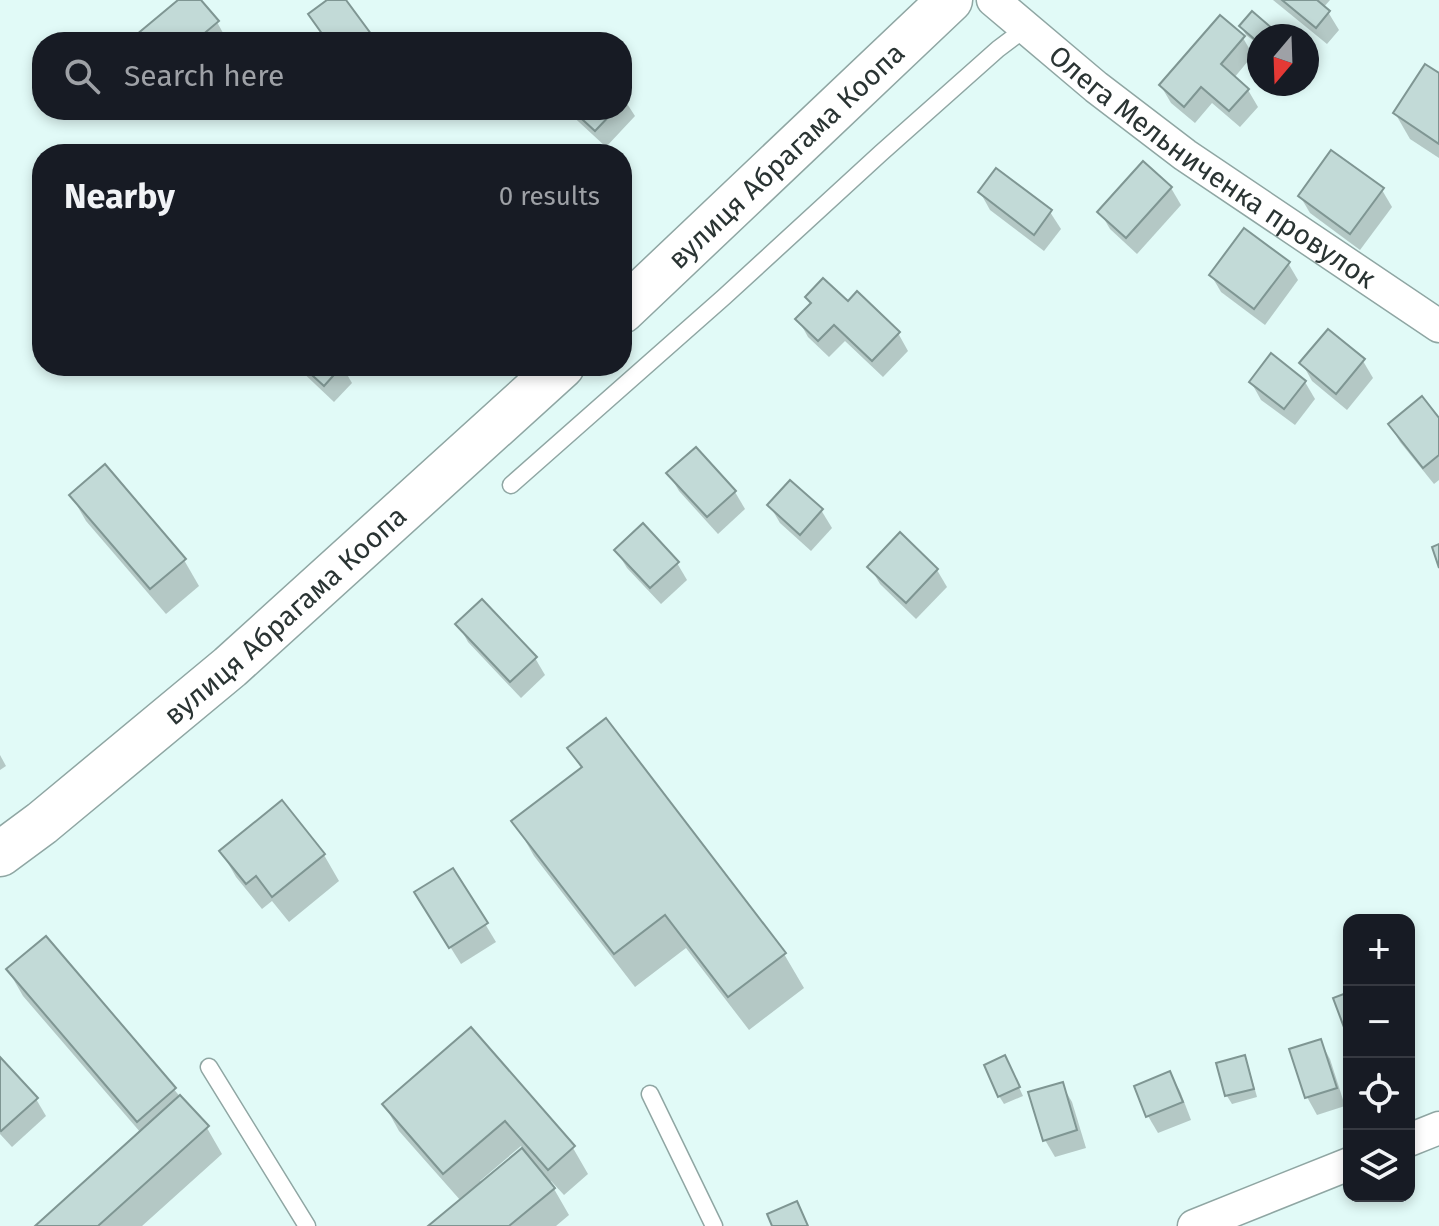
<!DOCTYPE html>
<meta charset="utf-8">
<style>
body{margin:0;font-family:"Fira Sans",sans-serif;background:#242831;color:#f1f3f6}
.controls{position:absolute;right:24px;bottom:24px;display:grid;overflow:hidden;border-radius:16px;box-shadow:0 4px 12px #0003}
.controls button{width:72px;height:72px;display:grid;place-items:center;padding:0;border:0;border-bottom:2px solid #363941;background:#171b24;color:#f1f3f6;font:40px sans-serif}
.compass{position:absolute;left:1247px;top:24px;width:72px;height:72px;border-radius:50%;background:#171b24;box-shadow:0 4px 12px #0003;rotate:199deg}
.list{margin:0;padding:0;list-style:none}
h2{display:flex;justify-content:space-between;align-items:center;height:104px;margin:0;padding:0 32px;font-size:34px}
h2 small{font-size:26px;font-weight:400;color:#9ea1a6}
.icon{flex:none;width:44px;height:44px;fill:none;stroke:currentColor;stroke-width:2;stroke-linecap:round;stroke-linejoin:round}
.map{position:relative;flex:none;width:1439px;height:1226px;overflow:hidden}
.search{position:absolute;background:#171b24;box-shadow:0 4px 12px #0003;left:32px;top:32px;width:600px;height:88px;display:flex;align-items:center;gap:20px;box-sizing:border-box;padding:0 28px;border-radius:32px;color:#9ea1a6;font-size:30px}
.panel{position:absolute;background:#171b24;box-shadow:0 4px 12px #0003;left:32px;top:144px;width:600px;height:232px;border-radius:32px}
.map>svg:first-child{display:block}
.shadow{fill:#0003;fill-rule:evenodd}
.building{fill:#c2dad7;stroke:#7f9693;stroke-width:2}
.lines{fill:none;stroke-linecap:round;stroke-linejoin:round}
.service-casing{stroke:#8fa6a3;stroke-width:19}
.minor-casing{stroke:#8fa6a3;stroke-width:35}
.primary-casing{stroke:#8fa6a3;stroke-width:47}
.service{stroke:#fff;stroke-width:16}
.minor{stroke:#fff;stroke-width:32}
.primary{stroke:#fff;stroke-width:44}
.labels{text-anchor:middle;stroke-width:6;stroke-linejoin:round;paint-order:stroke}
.street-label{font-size:28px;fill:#2a3433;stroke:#fff}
</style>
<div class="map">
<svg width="1439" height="1226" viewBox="0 0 1439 1226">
<rect width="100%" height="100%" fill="#e1faf7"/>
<g class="shadow">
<path d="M 181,0 L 198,0 L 217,22 L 228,42 L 133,42 Z"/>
<path d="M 1273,0 L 1330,0 L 1323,8 L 1328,12 L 1339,30 L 1327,44 Z"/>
<path d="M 1241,27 L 1278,36 L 1259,36 L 1259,45 L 1246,35 Z"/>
<path d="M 1243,38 L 1253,55 L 1234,78 L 1248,90 L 1258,107 L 1240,127 L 1212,103 L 1195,123 L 1171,103 L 1161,86 Z"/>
<path d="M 1439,76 L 1439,158 L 1410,139 L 1395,113 Z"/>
<path d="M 622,96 L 635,116 L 606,147 L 566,110 L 622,110 Z"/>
<path d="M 184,110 L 204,110 L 192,120 Z"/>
<path d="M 1171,188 L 1181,205 L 1137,254 L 1110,229 L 1100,212 Z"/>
<path d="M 1382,190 L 1392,207 L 1360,250 L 1310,213 L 1300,196 Z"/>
<path d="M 980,192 L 1050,212 L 1061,229 L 1044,251 L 990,210 Z"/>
<path d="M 1288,263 L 1298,280 L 1265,325 L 1221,292 L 1211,275 Z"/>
<path d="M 807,298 L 848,304 L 898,333 L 908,351 L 883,377 L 845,341 L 829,357 L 808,337 L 798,319 L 812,305 Z"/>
<path d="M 1363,361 L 1373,378 L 1347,410 L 1312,381 L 1302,363 Z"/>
<path d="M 296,366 L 342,366 L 352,383 L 334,402 Z"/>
<path d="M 1251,382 L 1305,382 L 1315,399 L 1295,425 L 1261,400 Z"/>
<path d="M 1439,421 L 1439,480 L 1434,484 L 1400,442 L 1390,425 Z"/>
<path d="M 696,450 L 735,492 L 745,509 L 718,534 L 679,491 L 669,474 Z"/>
<path d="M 71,495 L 184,560 L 199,586 L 166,614 L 86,521 Z"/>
<path d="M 770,506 L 821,510 L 832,528 L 811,551 L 780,523 Z"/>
<path d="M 616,550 L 677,563 L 687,580 L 661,604 L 627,568 Z"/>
<path d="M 870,567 L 937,570 L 947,587 L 916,619 L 880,584 Z"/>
<path d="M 458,624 L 535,658 L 545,675 L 521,698 L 468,642 Z"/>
<path d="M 570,749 L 784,954 L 804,988 L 749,1030 L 686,948 L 635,987 L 534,856 L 514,821 L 582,770 Z"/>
<path d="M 0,755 L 6,766 L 0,770 Z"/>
<path d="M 282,803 L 324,855 L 339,881 L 289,922 L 272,901 L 262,909 L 236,877 L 221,851 Z"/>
<path d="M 453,871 L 496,942 L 461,964 L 427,910 Z"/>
<path d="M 45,939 L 207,1128 L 222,1154 L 142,1226 L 38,1226 L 141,1133 L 23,996 L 8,970 Z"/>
<path d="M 470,1030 L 573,1148 L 588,1174 L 564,1195 L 551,1181 L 550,1182 L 569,1215 L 556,1226 L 431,1226 L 461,1201 L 399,1131 L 384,1104 ZM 521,1146 L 524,1150 L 482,1184 L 480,1181 Z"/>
<path d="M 1320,1041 L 1330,1059 L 1345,1106 L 1317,1115 L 1307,1097 Z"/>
<path d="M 1244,1057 L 1248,1065 L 1257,1097 L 1232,1104 L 1227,1096 L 1219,1064 Z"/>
<path d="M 0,1060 L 36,1099 L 46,1116 L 12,1147 L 0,1134 Z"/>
<path d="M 1009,1066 L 1023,1096 L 1004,1104 L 999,1096 Z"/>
<path d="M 1170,1074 L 1180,1091 L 1191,1120 L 1158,1133 L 1148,1116 Z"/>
<path d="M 1062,1085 L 1072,1102 L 1086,1148 L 1055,1157 L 1045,1140 Z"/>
</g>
<g class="building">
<path d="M 178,0 L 201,0 L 219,21 L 194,42 L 131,42 L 130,40 Z"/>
<path d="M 327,0 L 346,0 L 377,42 L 328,42 L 308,14 Z"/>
<path d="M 1282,0 L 1317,0 L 1330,11 L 1316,28 Z"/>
<path d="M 1252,11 L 1281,36 L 1259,36 L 1259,43 L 1239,26 Z"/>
<path d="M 1220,15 L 1245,36 L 1221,64 L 1249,89 L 1229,111 L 1201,87 L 1184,107 L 1159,85 Z"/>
<path d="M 1425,64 L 1439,73 L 1439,144 L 1393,113 Z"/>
<path d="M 572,110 L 615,110 L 595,131 Z"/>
<path d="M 1331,150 L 1384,188 L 1350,234 L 1298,196 Z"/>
<path d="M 1143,161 L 1172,187 L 1126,238 L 1097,212 Z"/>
<path d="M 996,168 L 1052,210 L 1034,235 L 978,192 Z"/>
<path d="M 1244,228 L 1290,262 L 1254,309 L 1209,275 Z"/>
<path d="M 823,278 L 848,301 L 857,291 L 900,332 L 872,361 L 834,325 L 818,341 L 795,319 L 811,303 L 805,297 Z"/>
<path d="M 1328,329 L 1365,359 L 1336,394 L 1299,363 Z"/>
<path d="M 1271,353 L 1306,381 L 1284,409 L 1249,382 Z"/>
<path d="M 302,366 L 342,366 L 324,386 Z"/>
<path d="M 1422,396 L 1439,418 L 1439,455 L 1423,468 L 1388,424 Z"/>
<path d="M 696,447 L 736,491 L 707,517 L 666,473 Z"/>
<path d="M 105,464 L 186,559 L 150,589 L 69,495 Z"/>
<path d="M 790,480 L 823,509 L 800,535 L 767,505 Z"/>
<path d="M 643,523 L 679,562 L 650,588 L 614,550 Z"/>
<path d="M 900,532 L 938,569 L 906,603 L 867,567 Z"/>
<path d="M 1439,544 L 1439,568 L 1432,547 Z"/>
<path d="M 482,599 L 537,657 L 510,682 L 455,624 Z"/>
<path d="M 606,718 L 786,953 L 728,997 L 665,915 L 614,954 L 511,821 L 582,767 L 567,748 Z"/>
<path d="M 282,800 L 325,854 L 272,897 L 256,876 L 246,884 L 219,851 Z"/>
<path d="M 453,868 L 488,923 L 449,948 L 414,892 Z"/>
<path d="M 46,936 L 176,1088 L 137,1122 L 6,969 Z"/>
<path d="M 1349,992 L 1349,1038 L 1348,1038 L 1333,998 Z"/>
<path d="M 471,1027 L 575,1146 L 548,1170 L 505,1121 L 443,1174 L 382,1104 Z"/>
<path d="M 1321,1039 L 1337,1088 L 1305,1098 L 1289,1049 Z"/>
<path d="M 1005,1055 L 1020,1087 L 998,1097 L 984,1065 Z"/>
<path d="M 1245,1055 L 1254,1089 L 1225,1096 L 1216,1063 Z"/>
<path d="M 0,1057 L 38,1098 L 1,1131 L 0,1130 Z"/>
<path d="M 1170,1071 L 1183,1102 L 1146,1117 L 1134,1086 Z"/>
<path d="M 1063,1082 L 1077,1130 L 1043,1141 L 1028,1092 Z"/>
<path d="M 180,1095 L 209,1126 L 98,1226 L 35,1226 Z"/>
<path d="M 522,1148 L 555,1188 L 509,1226 L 428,1226 Z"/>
<path d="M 797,1201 L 808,1226 L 772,1226 L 767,1214 Z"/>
</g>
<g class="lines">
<defs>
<g id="service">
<path d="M 511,485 L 724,297 L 881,153 L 998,49 L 1026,28"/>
<path d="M 209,1067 L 307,1226"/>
<path d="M 650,1094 L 714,1226"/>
</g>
<g id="minor">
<path id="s1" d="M 993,0 L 1096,87 L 1185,155 L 1439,326"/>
<path d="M 1409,1140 L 1439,1128"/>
<path d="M 1194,1226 L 1349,1164"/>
</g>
<g id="primary">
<path id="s2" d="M 622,311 L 950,0"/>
<path id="s3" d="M 0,854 L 42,823 L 230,667 L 562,366"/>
</g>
</defs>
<use href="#service" class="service-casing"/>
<use href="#minor" class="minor-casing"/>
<use href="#primary" class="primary-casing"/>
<use href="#service" class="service"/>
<use href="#minor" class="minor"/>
<use href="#primary" class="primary"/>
</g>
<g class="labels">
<g class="street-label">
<text dy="10" stroke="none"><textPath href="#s2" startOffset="226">вулиця Абрагама Коопа</textPath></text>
<text dy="10" stroke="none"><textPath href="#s1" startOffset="276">Олега Мельниченка провулок</textPath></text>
<text dy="10" stroke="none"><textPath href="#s3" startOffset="372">вулиця Абрагама Коопа</textPath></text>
</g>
</g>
</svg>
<div class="controls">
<button>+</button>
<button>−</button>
<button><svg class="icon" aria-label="locate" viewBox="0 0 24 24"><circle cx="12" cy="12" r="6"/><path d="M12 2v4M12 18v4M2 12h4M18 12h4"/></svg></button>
<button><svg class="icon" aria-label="layers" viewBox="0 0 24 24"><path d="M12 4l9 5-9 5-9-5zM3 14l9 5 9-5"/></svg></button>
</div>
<svg class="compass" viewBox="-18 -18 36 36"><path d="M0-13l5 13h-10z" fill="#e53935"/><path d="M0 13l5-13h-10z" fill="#9ea1a6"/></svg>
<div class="search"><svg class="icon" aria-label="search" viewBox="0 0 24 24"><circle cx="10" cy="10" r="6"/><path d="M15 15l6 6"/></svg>Search here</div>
<section class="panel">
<h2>Nearby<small>0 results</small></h2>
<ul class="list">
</ul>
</section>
</div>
